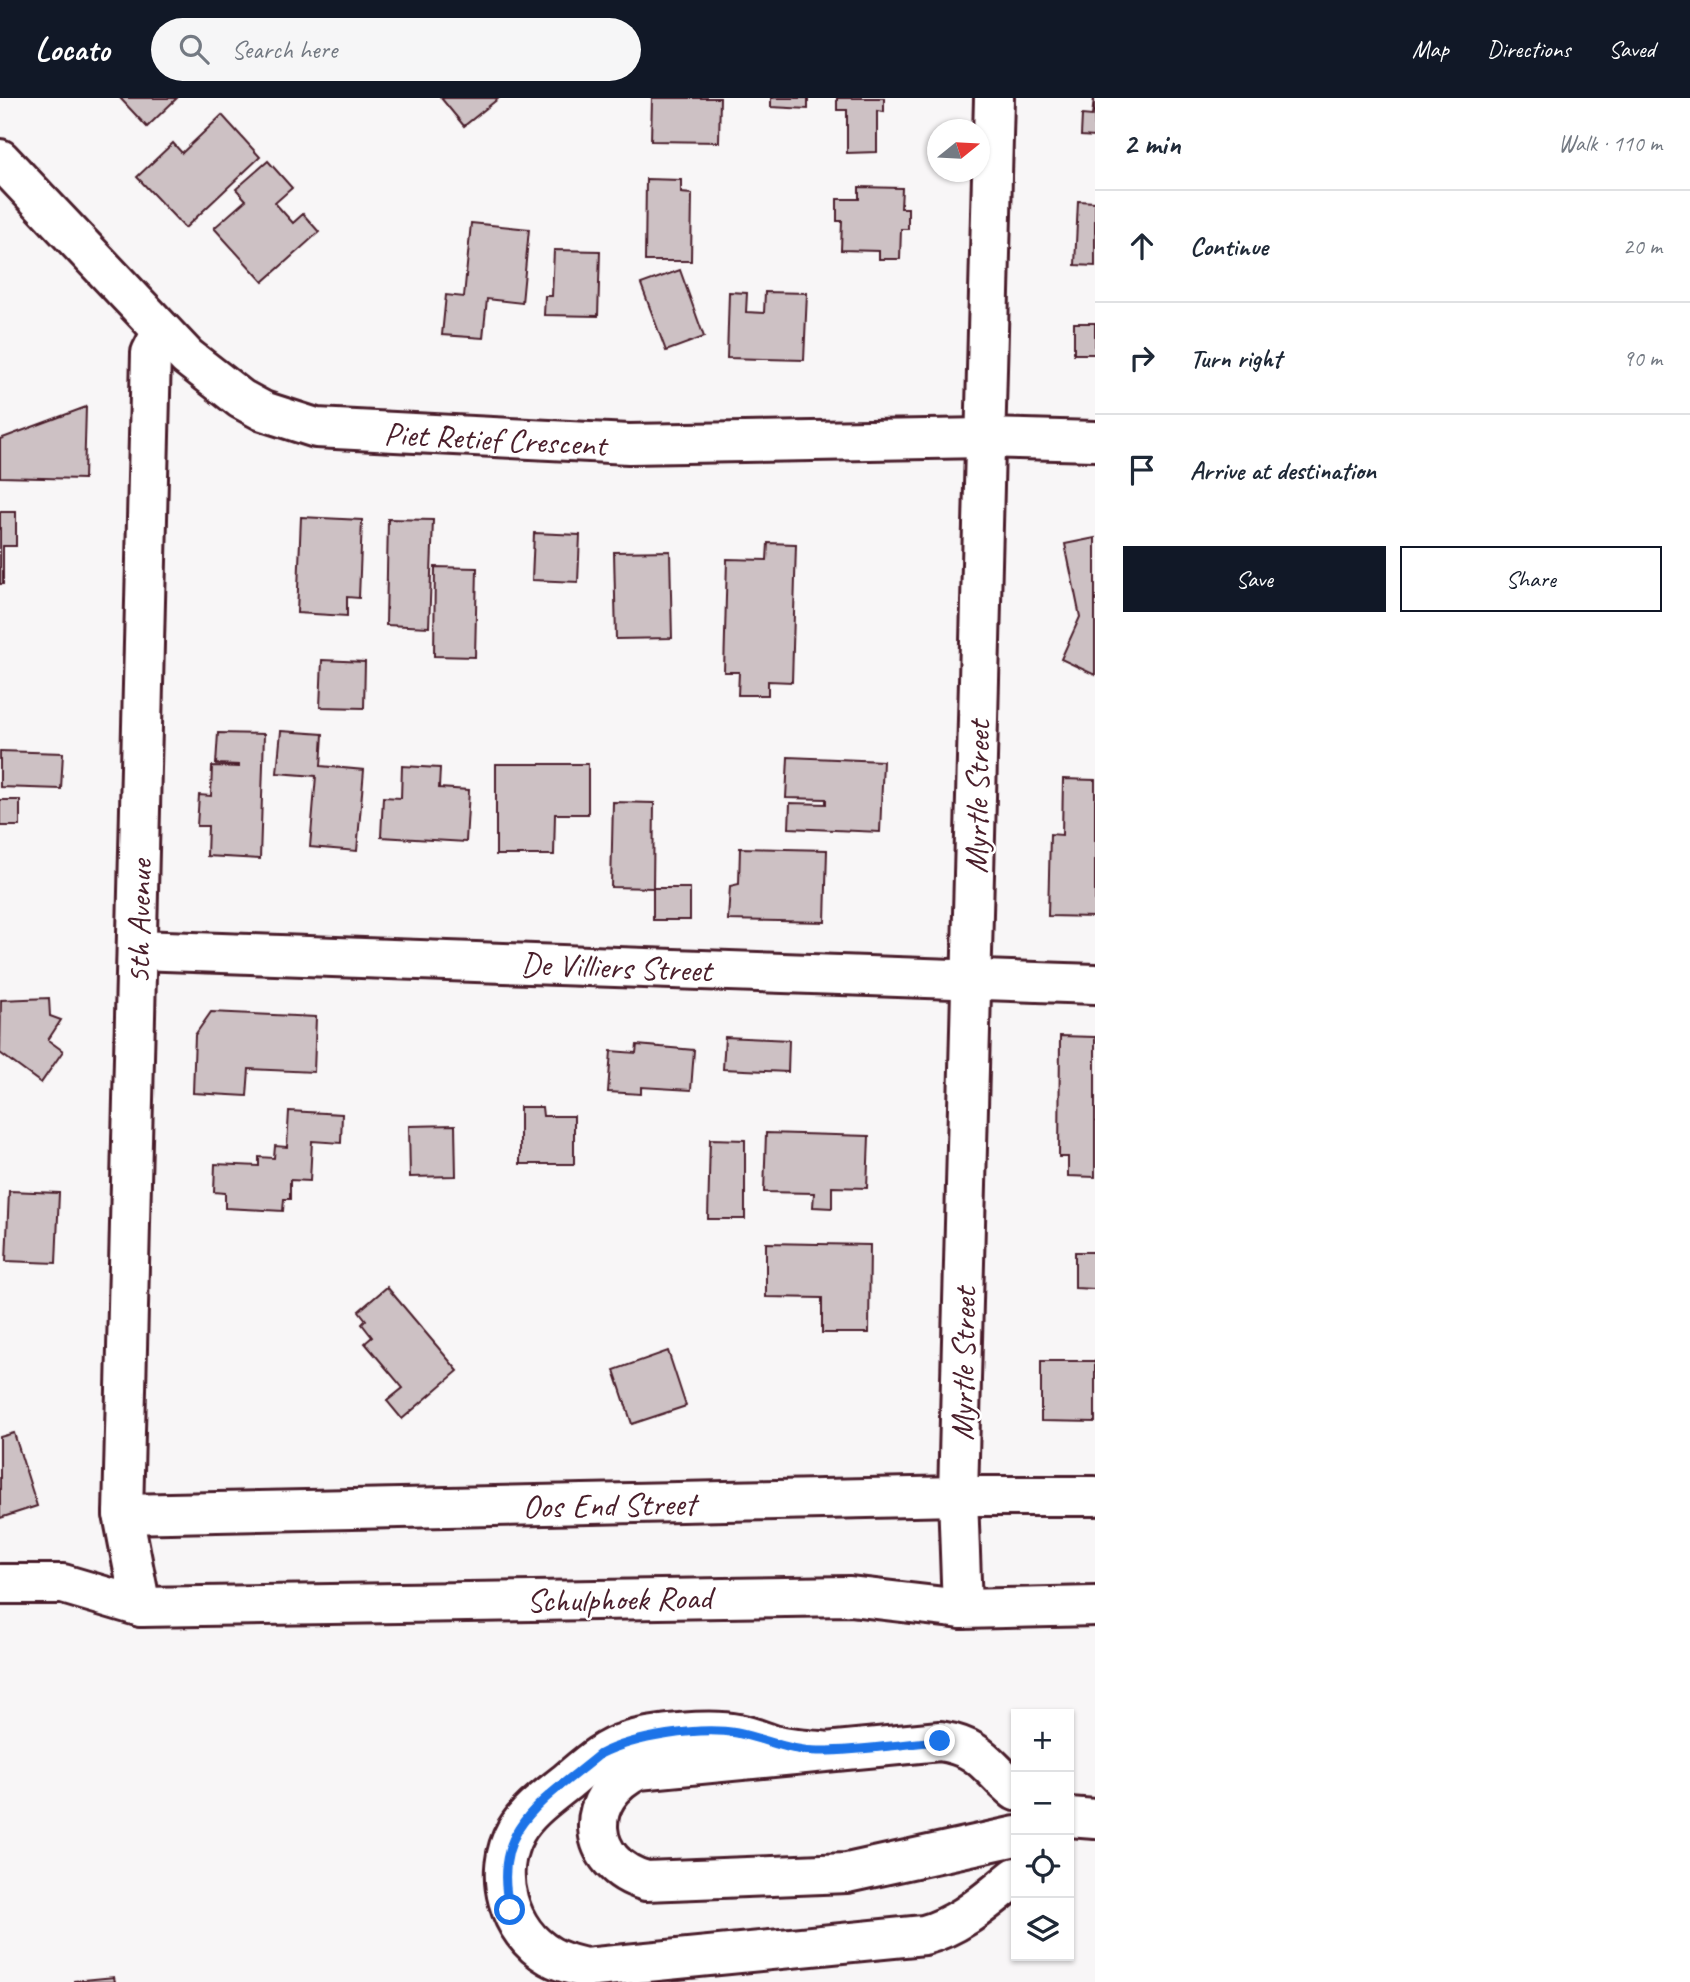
<!DOCTYPE html>
<meta charset="utf-8">
<style>
body{margin:0;font-family:Caveat,sans-serif;background:#f6f6f7;color:#1f2937}
.controls{position:absolute;right:21px;bottom:21px;display:grid;overflow:hidden;border-radius:0px;box-shadow:0 2px 5px #0004}
.controls button{width:63px;height:63px;display:grid;place-items:center;padding:0;border:0;border-bottom:2px solid #e0e1e3;background:#fff;color:#1f2937;font:35px sans-serif}
.compass{position:absolute;left:927px;top:21px;width:63px;height:63px;border-radius:50%;background:#fff;box-shadow:0 2px 5px #0004;rotate:72deg}
.stop{position:absolute;width:21px;height:21px;margin:-16px;border:5px solid #1a73e8;border-radius:50%;background:#fff}
.stop.end{background:#1a73e8;border-color:#fff;box-shadow:0 2px 7px #0008}
.list{margin:0;padding:0;list-style:none}
h2{display:flex;justify-content:space-between;align-items:center;height:91px;margin:0;padding:0 28px;font-size:30px}
h2 small{font-size:23px;font-weight:400;color:#747a83}
.list li{display:grid;grid-template-columns:46px 1fr auto;gap:21px;align-items:center;box-sizing:border-box;height:112px;padding:0 28px;border-top:2px solid #e0e1e3}
.list b{display:block;font-size:26px;white-space:nowrap}
.list em{font-size:23px;font-style:normal;color:#747a83}
.actions{display:flex;gap:14px;padding:21px 28px}
.actions a{flex:1;padding:16px 0;border:2px solid #111827;border-radius:0px;text-align:center;font-size:24px;color:#111827}
.actions .main{background:#111827;color:#fff}
.icon{flex:none;width:38px;height:38px;fill:none;stroke:currentColor;stroke-width:2;stroke-linecap:round;stroke-linejoin:round}
.map{position:relative;flex:none;width:1095px;height:1884px;overflow:hidden}
header{display:flex;align-items:center;gap:42px;box-sizing:border-box;height:98px;padding:0 35px;background:#111827;color:#fff}
header strong{font-size:33px}
nav{display:flex;gap:38px;margin-inline-start:auto;font-size:24px}
.search{width:490px;height:63px;background:#f6f6f7;display:flex;align-items:center;gap:18px;box-sizing:border-box;padding:0 24px;border-radius:38px;color:#747a83;font-size:26px}
main{display:flex}
aside{flex:1;background:#fff}
.map>svg:first-child{display:block}
.building{fill:#cdc1c4;stroke:#4a1f2b;stroke-width:2}
.lines{fill:none;stroke-linecap:round;stroke-linejoin:round}
.minor-casing{stroke:#4a1f2b;stroke-width:44}
.minor{stroke:#fff;stroke-width:38}
.route{stroke:#1a73e8;stroke-width:9}
.labels{text-anchor:middle;stroke-width:5;stroke-linejoin:round;paint-order:stroke}
.street-label{font-size:33px;fill:#4a1f2b;stroke:#fff}
</style>
<header>
<strong>Locato</strong>
<div class="search"><svg class="icon" aria-label="search" viewBox="0 0 24 24"><circle cx="10" cy="10" r="6"/><path d="M15 15l6 6"/></svg>Search here</div>
<nav><a>Map</a><a>Directions</a><a>Saved</a></nav>
</header>
<main>
<div class="map">
<svg width="1095" height="1884" viewBox="0 0 1095 1884">
<rect width="100%" height="100%" fill="#f8f6f7"/>
<filter id="ink" filterUnits="userSpaceOnUse"><feTurbulence type="fractalNoise" baseFrequency=".0143" numOctaves="2"/><feDisplacementMap in="SourceGraphic" scale="14" xChannelSelector="R" yChannelSelector="G"/><feConvolveMatrix kernelMatrix="1 2 1 2 8 2 1 2 1" color-interpolation-filters="sRGB"/></filter>
<g filter="url(#ink)">
<g class="building">
<path d="M 120,0 L 177,0 L 147,29 Z"/>
<path d="M 441,0 L 499,0 L 464,28 Z"/>
<path d="M 652,0 L 720,0 L 719,44 L 651,43 Z"/>
<path d="M 771,0 L 808,0 L 808,11 L 771,9 Z"/>
<path d="M 837,0 L 884,0 L 884,14 L 877,13 L 877,54 L 847,55 L 847,12 L 837,12 Z"/>
<path d="M 1094,0 L 1095,39 L 1081,38 L 1082,17 L 1092,18 Z"/>
<path d="M 222,17 L 260,59 L 185,130 L 137,79 L 173,45 L 182,55 Z"/>
<path d="M 268,63 L 292,90 L 275,105 L 293,125 L 303,116 L 319,134 L 263,184 L 214,130 L 246,102 L 236,91 Z"/>
<path d="M 646,81 L 681,82 L 681,95 L 692,96 L 691,163 L 645,163 Z"/>
<path d="M 859,89 L 902,90 L 901,110 L 908,110 L 908,131 L 901,131 L 900,161 L 879,161 L 879,153 L 841,152 L 842,123 L 837,123 L 837,101 L 859,101 Z"/>
<path d="M 1078,103 L 1095,104 L 1095,168 L 1075,167 Z"/>
<path d="M 471,125 L 529,131 L 522,205 L 487,201 L 483,240 L 442,237 L 446,197 L 464,199 Z"/>
<path d="M 554,152 L 600,153 L 598,218 L 544,217 L 545,198 L 552,198 Z"/>
<path d="M 680,172 L 704,239 L 666,253 L 641,186 Z"/>
<path d="M 729,194 L 747,195 L 746,214 L 764,215 L 765,194 L 807,195 L 804,262 L 727,260 Z"/>
<rect x="1074" y="225" width="21" height="31"/>
<path d="M 86,309 L 84,381 L 0,379 L 0,341 Z"/>
<path d="M 0,414 L 16,414 L 16,448 L 3,448 L 3,486 L 0,486 Z"/>
<path d="M 301,419 L 362,422 L 359,500 L 347,499 L 347,518 L 297,515 Z"/>
<path d="M 388,421 L 433,422 L 429,529 L 386,527 Z"/>
<path d="M 534,435 L 580,437 L 578,484 L 532,482 Z"/>
<path d="M 1095,440 L 1095,577 L 1061,561 L 1080,519 L 1065,446 Z"/>
<path d="M 768,445 L 796,446 L 792,584 L 768,583 L 768,597 L 738,597 L 739,574 L 724,574 L 727,461 L 767,462 Z"/>
<path d="M 670,453 L 672,540 L 616,541 L 614,454 Z"/>
<path d="M 435,469 L 477,470 L 475,559 L 434,558 Z"/>
<path d="M 322,562 L 365,564 L 364,610 L 320,609 Z"/>
<path d="M 281,633 L 323,636 L 321,668 L 364,672 L 357,753 L 310,749 L 316,678 L 277,675 Z"/>
<path d="M 218,635 L 264,636 L 260,761 L 207,758 L 208,728 L 197,728 L 199,697 L 211,698 L 212,668 L 239,669 L 239,667 L 216,666 Z"/>
<path d="M 0,653 L 63,655 L 61,691 L 0,689 Z"/>
<path d="M 788,659 L 883,663 L 880,734 L 789,730 L 790,705 L 826,706 L 826,701 L 786,700 Z"/>
<path d="M 496,666 L 588,666 L 588,716 L 555,716 L 554,757 L 496,757 Z"/>
<path d="M 402,668 L 440,670 L 439,690 L 469,692 L 466,744 L 381,739 L 383,699 L 401,700 Z"/>
<path d="M 1063,681 L 1095,682 L 1095,819 L 1048,818 L 1050,736 L 1062,737 Z"/>
<rect x="0" y="702" width="20" height="26"/>
<path d="M 613,704 L 654,705 L 653,790 L 611,789 Z"/>
<path d="M 740,750 L 827,752 L 825,824 L 728,822 L 730,788 L 739,786 Z"/>
<rect x="653" y="790" width="37" height="32"/>
<path d="M 49,900 L 50,918 L 61,922 L 48,942 L 63,953 L 41,985 L 0,955 L 1,902 Z"/>
<path d="M 211,914 L 316,919 L 314,974 L 249,971 L 247,998 L 193,995 L 195,937 Z"/>
<path d="M 1060,938 L 1095,939 L 1095,1079 L 1068,1078 L 1068,1059 L 1059,1059 Z"/>
<path d="M 725,939 L 789,942 L 788,974 L 723,971 Z"/>
<path d="M 637,947 L 694,952 L 691,992 L 641,989 L 641,996 L 608,994 L 611,953 L 636,955 Z"/>
<path d="M 520,1009 L 542,1009 L 543,1018 L 574,1018 L 574,1066 L 520,1066 Z"/>
<path d="M 289,1013 L 342,1016 L 341,1045 L 312,1043 L 310,1083 L 290,1082 L 290,1101 L 284,1101 L 283,1113 L 225,1110 L 225,1095 L 214,1094 L 215,1066 L 259,1068 L 259,1059 L 274,1060 L 275,1048 L 287,1049 Z"/>
<path d="M 455,1027 L 456,1078 L 410,1079 L 409,1028 Z"/>
<path d="M 766,1035 L 869,1038 L 867,1090 L 832,1089 L 832,1110 L 813,1109 L 814,1095 L 764,1094 Z"/>
<path d="M 710,1041 L 745,1042 L 745,1121 L 708,1121 Z"/>
<path d="M 9,1093 L 59,1095 L 56,1165 L 6,1163 Z"/>
<path d="M 766,1145 L 870,1147 L 869,1235 L 822,1235 L 822,1200 L 766,1199 Z"/>
<path d="M 1075,1154 L 1095,1154 L 1095,1191 L 1075,1190 Z"/>
<path d="M 387,1189 L 458,1273 L 402,1321 L 387,1303 L 403,1290 L 365,1245 L 372,1239 L 362,1226 L 366,1222 L 359,1213 Z"/>
<path d="M 668,1253 L 686,1308 L 632,1326 L 614,1272 Z"/>
<path d="M 1041,1263 L 1095,1263 L 1095,1324 L 1041,1323 Z"/>
<path d="M 14,1335 L 37,1408 L 0,1420 L 0,1339 Z"/>
<path d="M 114,1879 L 115,1884 L 74,1884 L 74,1883 Z"/>
</g>
<g class="lines">
<defs>
<g id="minor">
<path d="M 0,61 L 187,259 L 241,301 L 263,313 L 316,330 L 629,346 L 985,340 L 1095,343"/>
<path d="M 137,852 L 1095,886"/>
<path d="M 123,1416 L 958,1398 L 1095,1398"/>
<path d="M 0,1486 L 63,1486 L 141,1509 L 850,1498 L 962,1511 L 1095,1508"/>
<path d="M 141,1509 L 123,1416 L 151,255 L 161,235"/>
<path d="M 962,1511 L 958,1398 L 994,0"/>
<path d="M 821,1653 C 805,1652 789,1651 773,1647 C 761,1643 750,1638 738,1636 C 710,1630 654,1636 627,1644 C 604,1651 588,1666 569,1682 C 551,1697 528,1712 516,1733 C 492,1775 508,1834 550,1858 C 562,1865 573,1867 585,1870 L 924,1837 C 961,1827 987,1802 1016,1779"/>
<path d="M 1016,1693 C 986,1668 983,1650 940,1643 L 638,1672 C 581,1699 586,1766 646,1783 L 847,1775 L 1016,1738"/>
<path d="M 1069,1719 L 1095,1721"/>
</g>
</defs>
<use href="#minor" class="minor-casing"/>
<use href="#minor" class="minor"/>
</g>
</g>
<g class="lines" filter="url(#ink)">
<path class="route" d="M 510,1812 C 489,1729 544,1703 600,1656 C 633,1639 700,1628 737,1635 C 766,1641 791,1654 821,1653 C 861,1653 901,1646 940,1643"/>
</g>
<g class="labels">
<g class="street-label">
<text transform="translate(495 340) rotate(3)" y="12">Piet Retief Crescent</text>
<text transform="translate(976 699) rotate(-89)" y="12">Myrtle Street</text>
<text transform="translate(138 824) rotate(-89)" y="12">5th Avenue</text>
<text transform="translate(616 868) rotate(2)" y="12">De Villiers Street</text>
<text transform="translate(962 1266) rotate(-89)" y="12">Myrtle Street</text>
<text transform="translate(609 1406) rotate(-1)" y="12">Oos End Street</text>
<text transform="translate(619 1500) rotate(-1)" y="12">Schulphoek Road</text>
</g>
</g>
</svg>
<div class="controls">
<button>+</button>
<button>−</button>
<button><svg class="icon" aria-label="locate" viewBox="0 0 24 24"><circle cx="12" cy="12" r="6"/><path d="M12 2v4M12 18v4M2 12h4M18 12h4"/></svg></button>
<button><svg class="icon" aria-label="layers" viewBox="0 0 24 24"><path d="M12 4l9 5-9 5-9-5zM3 14l9 5 9-5"/></svg></button>
</div>
<svg class="compass" viewBox="-18 -18 36 36"><path d="M0-13l5 13h-10z" fill="#e53935"/><path d="M0 13l5-13h-10z" fill="#747a83"/></svg>
<div class="stop" style="left:510px;top:1812px"></div>
<div class="stop end" style="left:940px;top:1643px"></div>
</div>
<aside>
<h2>2 min<small>Walk · 110 m</small></h2>
<ul class="list">
<li><svg class="icon" aria-label="ahead" viewBox="0 0 24 24"><path d="M12 20V5M6 11l6-6 6 6"/></svg><div><b>Continue</b></div><em>20 m</em></li>
<li><svg class="icon" aria-label="right" viewBox="0 0 24 24"><path d="M7 20v-9h11M14 6l5 5-5 5"/></svg><div><b>Turn right</b></div><em>90 m</em></li>
<li><svg class="icon" aria-label="arrive" viewBox="0 0 24 24"><path d="M6 21V4h12l-3 4 3 4H6"/></svg><div><b>Arrive at destination</b></div></li>
</ul>
<div class="actions"><a class="main">Save</a><a>Share</a></div>
</aside>
</main>
